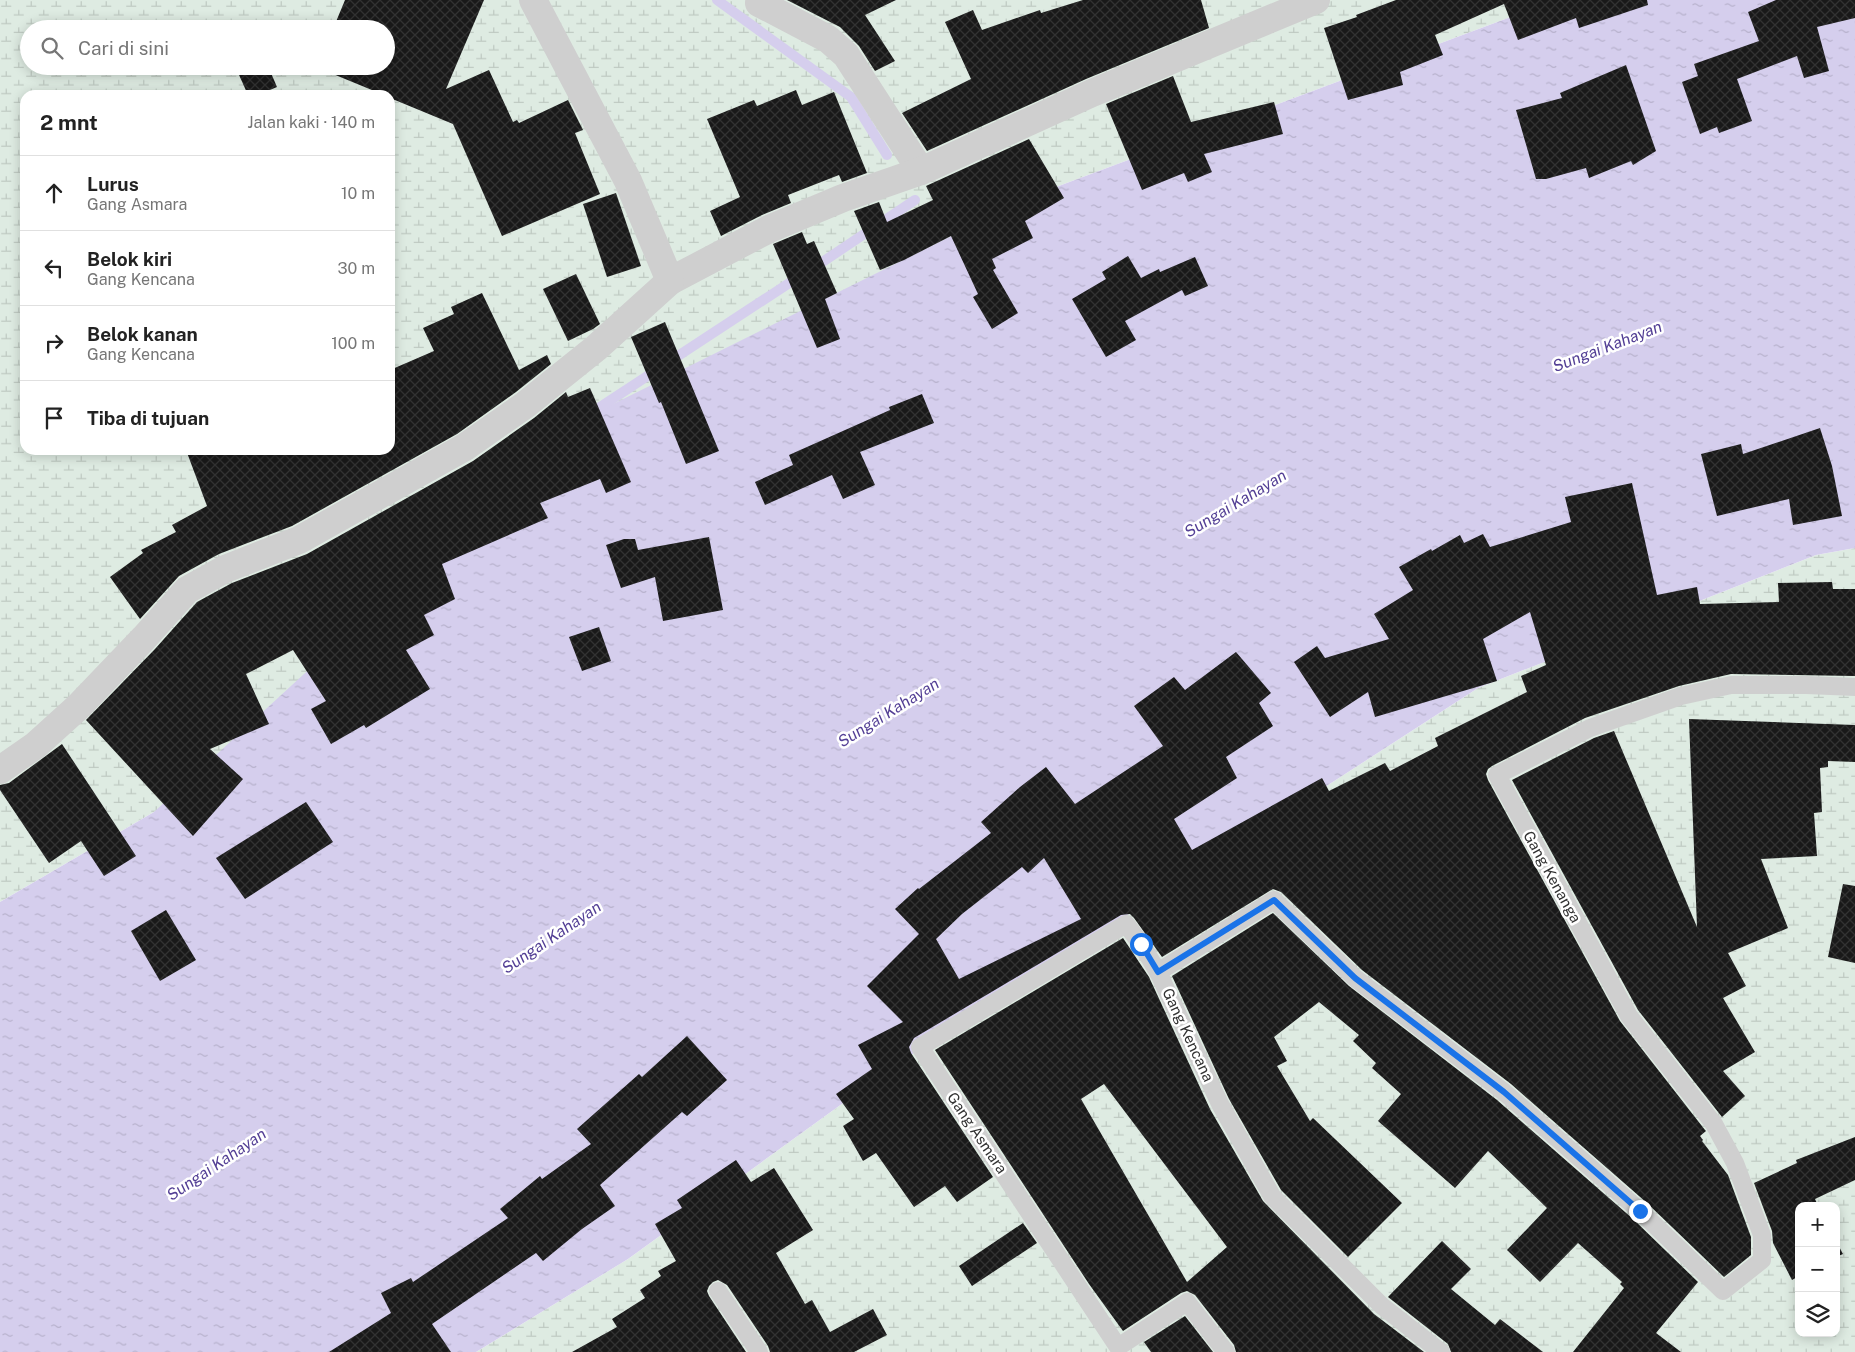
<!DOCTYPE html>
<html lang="id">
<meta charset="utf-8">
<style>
body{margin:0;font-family:"Public Sans",sans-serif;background:#f6f6f6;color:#222}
.controls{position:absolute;right:15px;bottom:15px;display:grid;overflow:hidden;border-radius:10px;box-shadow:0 2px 12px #0003}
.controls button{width:45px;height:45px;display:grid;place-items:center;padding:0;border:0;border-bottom:1px solid #e0e0e0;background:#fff;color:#222;font:25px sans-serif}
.stop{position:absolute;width:15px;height:15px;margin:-11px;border:4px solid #1a73e8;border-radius:50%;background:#fff}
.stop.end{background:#1a73e8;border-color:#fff;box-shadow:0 1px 5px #0008}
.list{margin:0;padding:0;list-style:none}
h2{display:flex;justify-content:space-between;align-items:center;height:65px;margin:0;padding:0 20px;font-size:21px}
h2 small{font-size:16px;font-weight:400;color:#767676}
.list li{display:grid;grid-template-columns:32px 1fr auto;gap:15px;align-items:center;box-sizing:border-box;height:75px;padding:0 20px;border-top:1px solid #e0e0e0}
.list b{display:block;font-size:19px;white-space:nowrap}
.list p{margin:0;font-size:16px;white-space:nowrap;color:#767676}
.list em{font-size:16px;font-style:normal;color:#767676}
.icon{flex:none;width:28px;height:28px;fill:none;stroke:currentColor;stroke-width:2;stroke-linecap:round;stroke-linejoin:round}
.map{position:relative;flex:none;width:1855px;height:1352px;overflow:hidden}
.search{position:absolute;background:#fff;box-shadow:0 2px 12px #0003;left:20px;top:20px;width:375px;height:55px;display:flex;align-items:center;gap:12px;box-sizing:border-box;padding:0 18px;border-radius:28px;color:#767676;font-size:19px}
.panel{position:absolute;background:#fff;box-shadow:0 2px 12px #0003;left:20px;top:90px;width:375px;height:365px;border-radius:15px}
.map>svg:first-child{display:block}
.wetland{fill:url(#wetland-marsh);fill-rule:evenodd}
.water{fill:url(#water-ripples)}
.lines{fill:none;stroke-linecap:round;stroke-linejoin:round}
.stream{stroke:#d5ceed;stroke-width:10}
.building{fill:url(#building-cross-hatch);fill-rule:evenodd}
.lane{stroke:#cfcfcf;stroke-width:18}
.street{stroke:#cfcfcf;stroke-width:28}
.route{stroke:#1a73e8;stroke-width:6}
.labels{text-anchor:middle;stroke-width:5;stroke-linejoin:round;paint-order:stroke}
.street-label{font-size:15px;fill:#323232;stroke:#fff}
.water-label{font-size:16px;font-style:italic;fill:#533f95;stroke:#fff}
</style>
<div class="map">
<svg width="1855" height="1352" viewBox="0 0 1855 1352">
<defs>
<pattern id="wetland-marsh" width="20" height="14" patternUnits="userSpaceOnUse" patternTransform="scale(1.25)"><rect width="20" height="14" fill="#deebe2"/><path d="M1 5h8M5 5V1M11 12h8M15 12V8" fill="none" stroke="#bfcac2"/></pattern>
<pattern id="water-ripples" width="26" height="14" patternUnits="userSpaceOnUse" patternTransform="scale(1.25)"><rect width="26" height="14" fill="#d5ceed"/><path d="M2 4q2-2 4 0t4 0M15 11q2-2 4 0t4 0" fill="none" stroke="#b7b1cc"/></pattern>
<pattern id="building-cross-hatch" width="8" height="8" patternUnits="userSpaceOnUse" patternTransform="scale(1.25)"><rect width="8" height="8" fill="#191919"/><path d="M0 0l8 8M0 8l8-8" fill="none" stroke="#323232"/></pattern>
</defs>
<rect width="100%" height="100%" fill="#fff"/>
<g class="wetland">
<path d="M 0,0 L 1556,0 L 1032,196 L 154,812 L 0,902 ZM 29,29 L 386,29 L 386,66 L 29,66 ZM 25,95 L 390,95 L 390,450 L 25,450 Z"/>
<path d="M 1855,548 L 1855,1352 L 476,1352 L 628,1259 L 897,1064 L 1478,688 L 1816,555 ZM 1799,1206 L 1836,1206 L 1836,1333 L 1799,1333 Z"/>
</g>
<path class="water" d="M 1556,0 L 1855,0 L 1855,548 L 1816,555 L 1478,688 L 897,1064 L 628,1259 L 476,1352 L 0,1352 L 0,902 L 154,812 L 579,421 L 1032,196 Z"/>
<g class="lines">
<g class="stream">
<path d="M 717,0 L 851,97 L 887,155"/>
<path d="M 812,269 L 915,200"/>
<path d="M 588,415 L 800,276"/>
</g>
</g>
<g class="building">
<path d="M 345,0 L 484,0 L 446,89 L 489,70 L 513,122 L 517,120 L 519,123 L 568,100 L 583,130 L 575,133 L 600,194 L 502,236 L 453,124 L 390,98 L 390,95 L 384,95 L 316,67 L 386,66 L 386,29 L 333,29 Z"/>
<path d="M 787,0 L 896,0 L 865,15 L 895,61 L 875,71 L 859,46 L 840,27 Z"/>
<path d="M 1083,0 L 1201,0 L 1209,28 L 1086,79 L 927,151 L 902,113 L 971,79 L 945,22 L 973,10 L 982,30 L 1040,10 L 1041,13 Z"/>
<path d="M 1396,0 L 1647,0 L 1648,5 L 1579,28 L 1576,18 L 1518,40 L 1504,4 L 1435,35 L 1443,55 L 1400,72 L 1403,85 L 1348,100 L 1324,28 L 1357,17 L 1356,15 Z"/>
<path d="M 1776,0 L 1855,0 L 1855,18 L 1817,27 L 1829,71 L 1804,78 L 1797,56 L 1737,79 L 1752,121 L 1719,133 L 1717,127 L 1700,134 L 1682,82 L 1698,76 L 1694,64 L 1759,41 L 1748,12 Z"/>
<path d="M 1626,65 L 1656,151 L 1633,165 L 1631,161 L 1589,178 L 1586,168 L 1546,179 L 1536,179 L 1516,110 L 1562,98 L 1560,93 Z"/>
<path d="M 235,66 L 268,66 L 277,87 L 258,95 L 248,95 Z"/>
<path d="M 1173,76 L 1191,122 L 1274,102 L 1283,134 L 1204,154 L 1212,172 L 1188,182 L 1184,173 L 1142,190 L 1106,104 Z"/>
<path d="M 796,90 L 802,105 L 834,92 L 867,173 L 842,182 L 839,175 L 788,195 L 791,203 L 762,215 L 721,236 L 710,211 L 740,197 L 707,119 L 754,100 L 757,106 Z"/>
<path d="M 1029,139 L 1064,198 L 1025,221 L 1033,238 L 992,259 L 996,268 L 993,270 L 1018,313 L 992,329 L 973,297 L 978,294 L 951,236 L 904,260 L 880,270 L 854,211 L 879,202 L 887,222 L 933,200 L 926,186 Z"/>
<path d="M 616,193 L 641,266 L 607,277 L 583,204 Z"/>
<path d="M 802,232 L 807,244 L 814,241 L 837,293 L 825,299 L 840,339 L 817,348 L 773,244 Z"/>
<path d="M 1128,256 L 1141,278 L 1159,269 L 1160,272 L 1195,257 L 1208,286 L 1185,296 L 1182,290 L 1125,321 L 1136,340 L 1106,357 L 1072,299 L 1106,279 L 1102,272 Z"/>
<path d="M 576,274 L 600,324 L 593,329 L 568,341 L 543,289 Z"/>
<path d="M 482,293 L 519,370 L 547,355 L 551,364 L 516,392 L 457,434 L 292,526 L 219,554 L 179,576 L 140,619 L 110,577 L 143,553 L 141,550 L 176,532 L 172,525 L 207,506 L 186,450 L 390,450 L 390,370 L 434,351 L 423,328 L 454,314 L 451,307 Z"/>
<path d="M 665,322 L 719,451 L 686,464 L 661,402 L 659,403 L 631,337 Z"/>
<path d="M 590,388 L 631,482 L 606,493 L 600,479 L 540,503 L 548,518 L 442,564 L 455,599 L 424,615 L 434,635 L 406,650 L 430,689 L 366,728 L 364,725 L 331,744 L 311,709 L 326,701 L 293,650 L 246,674 L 269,724 L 210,749 L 243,779 L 193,836 L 86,720 L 155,649 L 197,602 L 232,583 L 307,554 L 473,461 L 534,418 L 566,392 L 568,397 Z"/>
<path d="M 922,394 L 934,423 L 860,452 L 875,485 L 843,499 L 832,475 L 765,505 L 755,482 L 793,465 L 789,455 L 890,410 L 889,407 Z"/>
<path d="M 1820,428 L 1832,466 L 1842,516 L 1793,525 L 1789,499 L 1717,516 L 1701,454 L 1741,444 L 1743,454 Z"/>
<path d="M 1632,483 L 1657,595 L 1697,587 L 1700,604 L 1779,602 L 1778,583 L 1832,582 L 1833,589 L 1855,589 L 1855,676 L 1731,674 L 1679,686 L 1585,718 L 1492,766 L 1488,769 L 1486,774 L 1488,780 L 1620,1021 L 1705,1130 L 1706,1131 L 1700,1136 L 1703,1140 L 1702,1141 L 1728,1175 L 1751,1237 L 1751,1255 L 1724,1277 L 1647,1203 L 1511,1084 L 1362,970 L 1281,892 L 1273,889 L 1162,957 L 1134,918 L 1130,914 L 1121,915 L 914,1038 L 909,1047 L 911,1053 L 993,1177 L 957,1202 L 945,1186 L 914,1207 L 876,1153 L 863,1161 L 843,1126 L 854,1119 L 836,1094 L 872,1069 L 858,1045 L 903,1022 L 867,986 L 919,934 L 895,909 L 918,888 L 919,889 L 991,833 L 981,822 L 1020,787 L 1046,767 L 1075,804 L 1163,746 L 1134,706 L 1174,677 L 1185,690 L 1236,652 L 1271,693 L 1259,703 L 1273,726 L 1226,757 L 1237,778 L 1174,819 L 1192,850 L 1322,778 L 1329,791 L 1385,763 L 1390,771 L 1438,746 L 1435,738 L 1527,692 L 1521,676 L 1546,665 L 1530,612 L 1483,639 L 1497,681 L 1375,717 L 1368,692 L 1330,717 L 1294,662 L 1317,646 L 1325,658 L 1389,639 L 1374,614 L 1413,590 L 1399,567 L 1431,549 L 1432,551 L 1460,535 L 1464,543 L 1483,534 L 1490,547 L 1571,522 L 1565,497 ZM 1044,858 L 1081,919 L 959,979 L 936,939 L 962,914 L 1022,867 L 1028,873 Z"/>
<path d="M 709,537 L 723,610 L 663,621 L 655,577 L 621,588 L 606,545 L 624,539 L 635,539 L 638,550 Z"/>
<path d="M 599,627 L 611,661 L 582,671 L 569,637 Z"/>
<path d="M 1689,719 L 1855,725 L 1855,762 L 1828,761 L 1828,767 L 1820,768 L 1822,812 L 1814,813 L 1817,856 L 1761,859 L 1788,928 L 1728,953 L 1746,986 L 1723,998 L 1755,1052 L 1723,1071 L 1745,1096 L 1722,1117 L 1638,1010 L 1512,780 L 1594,738 L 1614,731 L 1697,927 Z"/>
<path d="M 62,744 L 136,856 L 104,876 L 81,841 L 49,863 L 0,790 L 0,785 L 9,783 Z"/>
<path d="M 306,802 L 333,842 L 245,899 L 216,858 Z"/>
<path d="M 1843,884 L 1855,886 L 1855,963 L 1828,957 Z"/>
<path d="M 166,910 L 196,960 L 160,981 L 131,931 Z"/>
<path d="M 1273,913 L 1349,986 L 1497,1100 L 1633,1219 L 1698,1282 L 1656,1333 L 1681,1352 L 1573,1352 L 1624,1288 L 1620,1284 L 1622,1282 L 1578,1243 L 1540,1282 L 1507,1250 L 1547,1208 L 1488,1151 L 1455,1188 L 1378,1121 L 1401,1094 L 1372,1068 L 1376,1063 L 1353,1041 L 1359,1035 L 1319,1002 L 1274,1037 L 1287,1061 L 1277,1066 L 1310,1121 L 1313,1118 L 1402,1203 L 1348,1257 L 1281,1190 L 1229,1099 L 1172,976 Z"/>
<path d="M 1123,938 L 1149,977 L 1210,1109 L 1263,1201 L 1374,1314 L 1424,1352 L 1236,1352 L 1234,1345 L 1195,1295 L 1187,1291 L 1181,1293 L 1123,1331 L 1089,1284 L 935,1050 ZM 1104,1084 L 1227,1247 L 1187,1282 L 1081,1099 Z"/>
<path d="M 687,1036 L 727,1080 L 687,1116 L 682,1112 L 600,1185 L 615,1206 L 582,1229 L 543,1261 L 536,1253 L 432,1324 L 451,1352 L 329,1352 L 391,1313 L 381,1293 L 411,1278 L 413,1282 L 508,1218 L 500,1209 L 540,1176 L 542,1179 L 591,1144 L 577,1129 L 639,1074 L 642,1077 Z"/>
<path d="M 1855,1137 L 1855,1180 L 1815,1199 L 1818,1206 L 1799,1206 L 1799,1276 L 1792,1280 L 1773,1243 L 1772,1231 L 1754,1183 L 1797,1163 L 1796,1160 Z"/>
<path d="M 736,1160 L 751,1182 L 774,1168 L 813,1230 L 776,1253 L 805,1304 L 812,1300 L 830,1332 L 873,1309 L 887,1335 L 854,1352 L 770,1352 L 768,1346 L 727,1285 L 718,1280 L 713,1282 L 709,1286 L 707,1291 L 709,1296 L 746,1352 L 572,1352 L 617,1327 L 612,1319 L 645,1298 L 640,1290 L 661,1276 L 658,1271 L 676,1261 L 655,1224 L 682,1208 L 677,1200 Z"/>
<path d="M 1023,1223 L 1037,1243 L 972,1286 L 959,1266 Z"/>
<path d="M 1442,1241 L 1471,1269 L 1451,1289 L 1495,1325 L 1500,1319 L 1543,1352 L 1451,1352 L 1448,1344 L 1388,1297 Z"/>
<path d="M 1836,1241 L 1843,1254 L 1836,1257 Z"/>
<path d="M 1185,1316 L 1213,1352 L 1151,1352 L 1144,1342 Z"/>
</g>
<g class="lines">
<g class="lane">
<path d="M 1158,972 L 1274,900 L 1355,978 L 1504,1092 L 1640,1211 L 1723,1291 L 1762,1260 L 1762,1235 L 1735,1163 L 1714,1124 L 1629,1016 L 1497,775 L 1590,728 L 1681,696 L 1731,685 L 1806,685 L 1855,687"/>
<path d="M 718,1291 L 759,1352"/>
<path d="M 1226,1352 L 1187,1302 L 1118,1347 L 920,1047 L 1126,924 L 1141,944 L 1158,972 L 1220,1104 L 1272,1196 L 1382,1306 L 1441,1352"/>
</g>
<g class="street">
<path d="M 759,3 L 828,39 L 846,55 L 921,171"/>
<path d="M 670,281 L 769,229 L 843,198 L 921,171 L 1092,93 L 1316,0"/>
<path d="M 0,770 L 36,745 L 78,707 L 144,638 L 187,590 L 225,569 L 299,540 L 465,447 L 525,405 L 596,348 L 670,281 L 628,181 L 533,0"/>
</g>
</g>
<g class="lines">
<path class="route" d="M 1141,944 L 1158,972 L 1274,900 L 1355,978 L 1504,1092 L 1640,1211"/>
</g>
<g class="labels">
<g class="street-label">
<text transform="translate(1552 877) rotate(61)" y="5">Gang Kenanga</text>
<text transform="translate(1188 1035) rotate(65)" y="5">Gang Kencana</text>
<text transform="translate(977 1133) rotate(56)" y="5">Gang Asmara</text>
</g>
<g class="water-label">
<text transform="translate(1607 346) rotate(-21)" y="6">Sungai Kahayan</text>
<text transform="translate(1235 503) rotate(-31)" y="6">Sungai Kahayan</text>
<text transform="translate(888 712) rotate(-32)" y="6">Sungai Kahayan</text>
<text transform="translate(551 937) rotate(-34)" y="6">Sungai Kahayan</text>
<text transform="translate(216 1164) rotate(-34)" y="6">Sungai Kahayan</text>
</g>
</g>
</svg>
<div class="controls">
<button>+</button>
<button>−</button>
<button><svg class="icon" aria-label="layers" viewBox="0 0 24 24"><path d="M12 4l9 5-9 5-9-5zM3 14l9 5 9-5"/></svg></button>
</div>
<div class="stop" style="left:1141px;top:944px"></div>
<div class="stop end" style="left:1640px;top:1211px"></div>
<div class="search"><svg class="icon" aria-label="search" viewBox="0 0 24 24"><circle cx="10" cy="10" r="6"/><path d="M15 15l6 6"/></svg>Cari di sini</div>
<section class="panel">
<h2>2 mnt<small>Jalan kaki · 140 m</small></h2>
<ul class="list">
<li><svg class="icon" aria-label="ahead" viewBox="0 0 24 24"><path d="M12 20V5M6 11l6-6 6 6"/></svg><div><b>Lurus</b><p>Gang Asmara</p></div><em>10 m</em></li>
<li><svg class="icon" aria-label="left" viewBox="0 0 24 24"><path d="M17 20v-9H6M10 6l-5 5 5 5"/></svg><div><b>Belok kiri</b><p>Gang Kencana</p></div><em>30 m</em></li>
<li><svg class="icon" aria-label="right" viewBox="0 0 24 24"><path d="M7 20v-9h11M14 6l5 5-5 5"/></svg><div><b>Belok kanan</b><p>Gang Kencana</p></div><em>100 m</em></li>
<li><svg class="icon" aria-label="arrive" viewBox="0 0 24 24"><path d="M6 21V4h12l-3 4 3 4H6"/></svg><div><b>Tiba di tujuan</b></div></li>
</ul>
</section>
</div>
